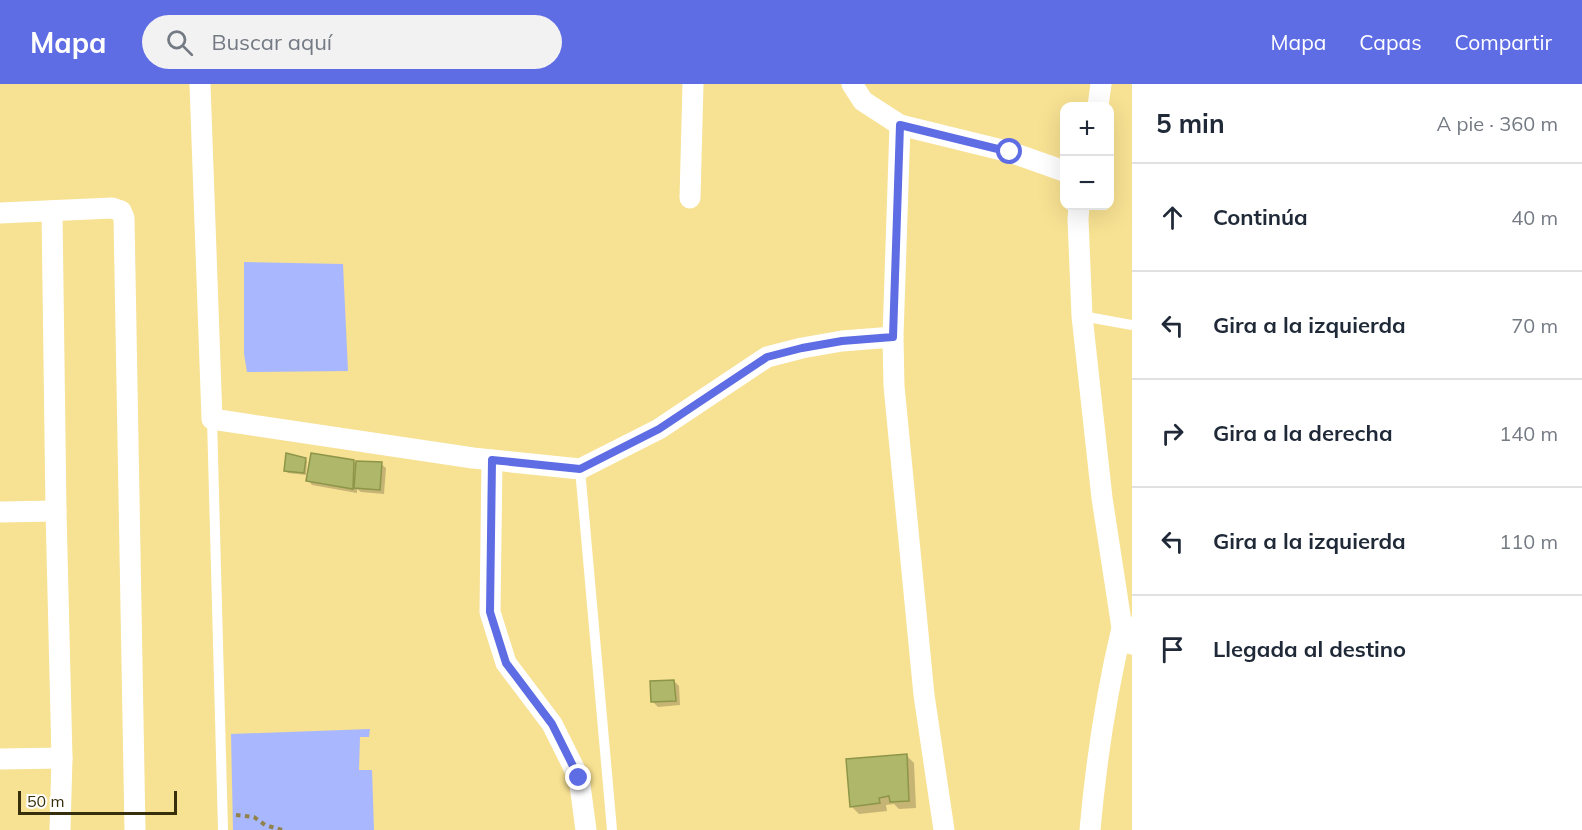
<!DOCTYPE html>
<html lang="es">
<meta charset="utf-8">
<style>
body{margin:0;font-family:Mulish,sans-serif;background:#f2f2f3;color:#1f2937}
.controls{position:absolute;right:18px;top:18px;display:grid;overflow:hidden;border-radius:12px;box-shadow:0 6px 24px #0002}
.controls button{width:54px;height:54px;display:grid;place-items:center;padding:0;border:0;border-bottom:2px solid #e0e1e3;background:#fff;color:#1f2937;font:30px sans-serif}
.scale{position:absolute;left:18px;bottom:15px;width:159px;box-sizing:border-box;padding-left:6px;border:3px solid #372e0c;border-top:0;font-size:16px;line-height:21px;white-space:nowrap;color:#372e0c;-webkit-text-stroke:4px #fff;paint-order:stroke}
.stop{position:absolute;width:18px;height:18px;margin:-14px;border:4px solid #5f6de5;border-radius:50%;background:#fff}
.stop.end{background:#5f6de5;border-color:#fff;box-shadow:0 2px 6px #0008}
.list{margin:0;padding:0;list-style:none}
h2{display:flex;justify-content:space-between;align-items:center;height:78px;margin:0;padding:0 24px;font-size:26px}
h2 small{font-size:20px;font-weight:400;color:#747a83}
.list li{display:grid;grid-template-columns:39px 1fr auto;gap:18px;align-items:center;box-sizing:border-box;height:108px;padding:0 24px;border-top:2px solid #e0e1e3}
.list b{display:block;font-size:22px;white-space:nowrap}
.list em{font-size:20px;font-style:normal;color:#747a83}
.icon{flex:none;width:33px;height:33px;fill:none;stroke:currentColor;stroke-width:2;stroke-linecap:round;stroke-linejoin:round}
.map{position:relative;flex:none;width:1132px;height:746px;overflow:hidden}
header{display:flex;align-items:center;gap:36px;box-sizing:border-box;height:84px;padding:0 30px;background:#5f6de5;color:#fff}
header strong{font-size:28px}
nav{display:flex;gap:33px;margin-inline-start:auto;font-size:21px}
.search{width:420px;height:54px;background:#f2f2f3;display:flex;align-items:center;gap:15px;box-sizing:border-box;padding:0 21px;border-radius:33px;color:#747a83;font-size:22px}
main{display:flex}
aside{flex:1;background:#fff}
.map>svg:first-child{display:block}
.green{fill:#a9b8fe}
.shadow{fill:#0003}
.building{fill:#afb86a;stroke:#8d9548;stroke-width:1.5}
.lines{fill:none;stroke-linecap:round;stroke-linejoin:round}
.path{stroke:#91824b;stroke-width:4;stroke-dasharray:4.5 4.5;stroke-linecap:butt}
.lane{stroke:#fff;stroke-width:10}
.street{stroke:#fff;stroke-width:21}
.route{stroke:#5f6de5;stroke-width:8}
</style>
<header>
<strong>Mapa</strong>
<div class="search"><svg class="icon" aria-label="search" viewBox="0 0 24 24"><circle cx="10" cy="10" r="6"/><path d="M15 15l6 6"/></svg>Buscar aquí</div>
<nav><a>Mapa</a><a>Capas</a><a>Compartir</a></nav>
</header>
<main>
<div class="map">
<svg width="1132" height="746" viewBox="0 0 1132 746">
<rect width="100%" height="100%" fill="#f7e192"/>
<g class="green">
<path d="M 244,178 L 343,180 L 348,287 L 247,288 L 244,270 Z"/>
<path d="M 370,645 L 369,653 L 360,653 L 359,686 L 372,686 L 374,746 L 233,746 L 231,650 Z"/>
</g>
<g class="shadow">
<path d="M 305,375 L 307,377 L 306,391 L 288,389 L 286,387 Z"/>
<path d="M 353,377 L 357,381 L 381,380 L 386,384 L 384,410 L 361,408 L 357,405 L 357,409 L 312,401 L 308,396 Z"/>
<path d="M 674,597 L 679,602 L 680,621 L 658,623 L 653,618 Z"/>
<path d="M 907,672 L 914,679 L 916,724 L 899,725 L 894,720 L 886,721 L 887,727 L 859,730 L 851,722 Z"/>
</g>
<g class="building">
<path d="M 286,369 L 306,374 L 304,389 L 284,387 Z"/>
<path d="M 311,369 L 354,376 L 353,405 L 306,397 Z"/>
<path d="M 356,377 L 382,378 L 380,406 L 354,404 Z"/>
<path d="M 674,596 L 676,617 L 651,618 L 650,597 Z"/>
<path d="M 907,670 L 909,717 L 890,718 L 889,712 L 879,714 L 880,719 L 850,723 L 846,675 Z"/>
</g>
<g class="lines">
<path class="path" d="M 236,731 L 254,733 L 265,741 L 282,746"/>
<g class="lane">
<path d="M 1082,232 L 1132,241"/>
<path d="M 212,335 L 223,746"/>
<path d="M 580,385 L 612,746"/>
</g>
<g class="street">
<path d="M 200,0 L 212,335 L 473,374 L 580,385 L 659,345 L 767,273 L 802,264 L 842,257 L 893,253"/>
<path d="M 852,0 L 863,17 L 900,41 L 1010,68 L 1064,87"/>
<path d="M 1098,22 L 1101,0"/>
<path d="M 900,41 L 893,253 L 894,302 L 924,611 L 944,746"/>
<path d="M 690,114 L 693,0"/>
<path d="M 1079,122 L 1078,135 L 1082,232 L 1102,414 L 1122,544 L 1132,560"/>
<path d="M 52,127 L 56,427 L 62,674 L 60,746"/>
<path d="M 0,129 L 112,124 L 121,127 L 124,134 L 135,746"/>
<path d="M 492,376 L 490,528 L 506,579 L 552,640 L 579,694 L 586,746"/>
<path d="M 0,428 L 56,427"/>
<path d="M 0,675 L 62,674"/>
<path d="M 1090,746 C 1096,678 1106,611 1122,544 L 1130,543"/>
</g>
</g>
<g class="lines">
<path class="route" d="M 579,694 L 552,640 L 506,579 L 490,528 L 492,376 L 580,385 L 659,345 L 767,273 L 802,264 L 842,257 L 893,253 L 900,41 L 1010,68"/>
</g>
</svg>
<div class="controls">
<button>+</button>
<button>−</button>
</div>
<div class="scale">50 m</div>
<div class="stop" style="left:1010px;top:68px"></div>
<div class="stop end" style="left:579px;top:694px"></div>
</div>
<aside>
<h2>5 min<small>A pie · 360 m</small></h2>
<ul class="list">
<li><svg class="icon" aria-label="ahead" viewBox="0 0 24 24"><path d="M12 20V5M6 11l6-6 6 6"/></svg><div><b>Continúa</b></div><em>40 m</em></li>
<li><svg class="icon" aria-label="left" viewBox="0 0 24 24"><path d="M17 20v-9H6M10 6l-5 5 5 5"/></svg><div><b>Gira a la izquierda</b></div><em>70 m</em></li>
<li><svg class="icon" aria-label="right" viewBox="0 0 24 24"><path d="M7 20v-9h11M14 6l5 5-5 5"/></svg><div><b>Gira a la derecha</b></div><em>140 m</em></li>
<li><svg class="icon" aria-label="left" viewBox="0 0 24 24"><path d="M17 20v-9H6M10 6l-5 5 5 5"/></svg><div><b>Gira a la izquierda</b></div><em>110 m</em></li>
<li><svg class="icon" aria-label="arrive" viewBox="0 0 24 24"><path d="M6 21V4h12l-3 4 3 4H6"/></svg><div><b>Llegada al destino</b></div></li>
</ul>
</aside>
</main>
